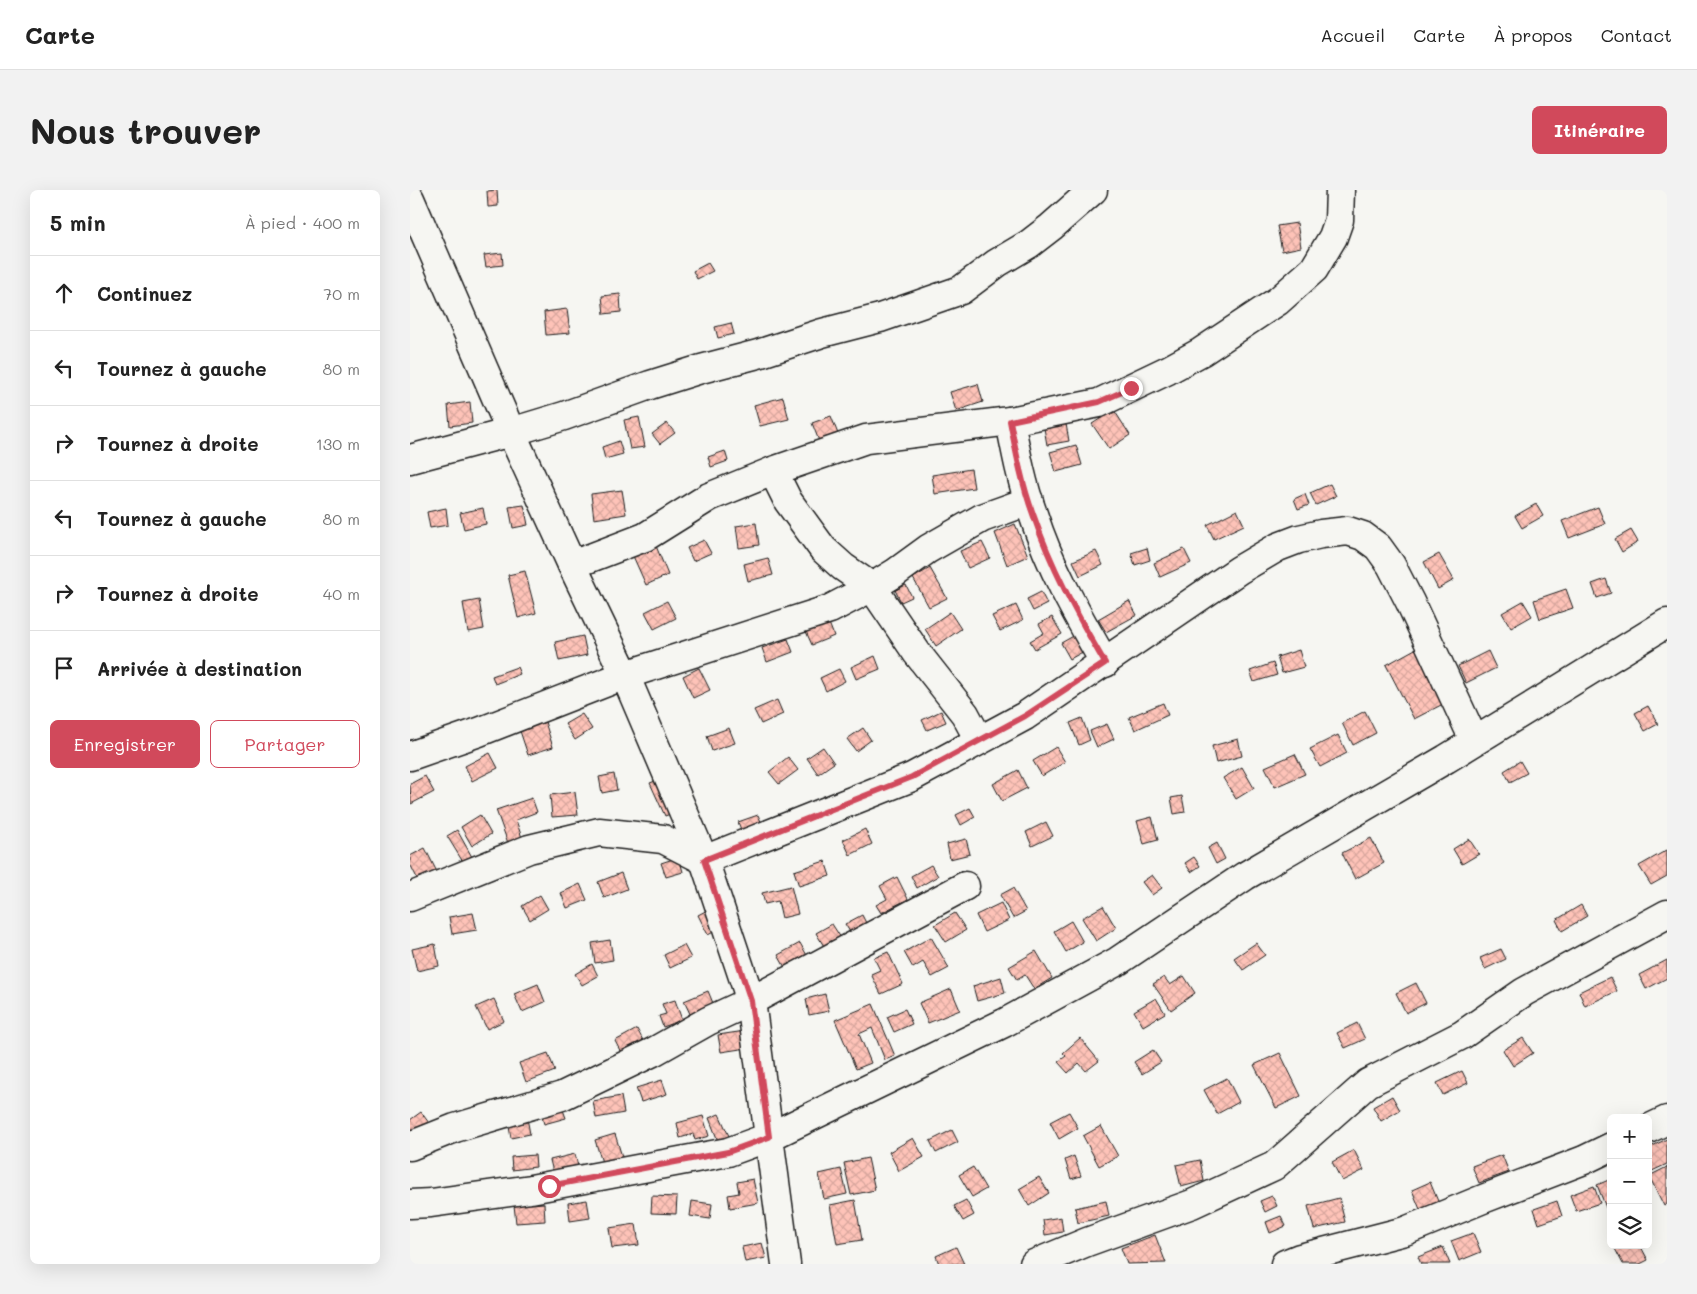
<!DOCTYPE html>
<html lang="fr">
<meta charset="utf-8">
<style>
body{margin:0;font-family:Mali,sans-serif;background:#f2f2f2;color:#222}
.controls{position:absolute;right:15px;bottom:15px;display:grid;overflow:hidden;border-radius:8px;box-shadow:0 5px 20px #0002}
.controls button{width:45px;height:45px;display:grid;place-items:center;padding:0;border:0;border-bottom:1px solid #e0e0e0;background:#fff;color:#222;font:25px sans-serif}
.stop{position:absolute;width:15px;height:15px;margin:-11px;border:4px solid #d1495b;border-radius:50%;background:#fff}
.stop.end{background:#d1495b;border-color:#fff;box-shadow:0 1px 5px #0008}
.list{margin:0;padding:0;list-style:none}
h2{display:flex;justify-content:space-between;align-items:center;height:65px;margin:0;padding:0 20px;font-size:21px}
h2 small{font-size:16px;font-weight:400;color:#767676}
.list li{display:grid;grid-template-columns:32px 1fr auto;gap:15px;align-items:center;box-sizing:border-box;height:75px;padding:0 20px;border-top:1px solid #e0e0e0}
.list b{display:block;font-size:19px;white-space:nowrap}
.list em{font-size:16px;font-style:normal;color:#767676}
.actions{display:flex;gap:10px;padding:15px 20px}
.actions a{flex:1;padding:11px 0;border:1px solid #d1495b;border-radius:8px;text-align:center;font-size:18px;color:#d1495b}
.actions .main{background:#d1495b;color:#fff}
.icon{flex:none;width:28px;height:28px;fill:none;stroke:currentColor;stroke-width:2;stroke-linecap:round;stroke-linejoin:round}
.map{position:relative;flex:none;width:1257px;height:1074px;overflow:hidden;border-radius:8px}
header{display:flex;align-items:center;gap:30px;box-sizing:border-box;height:70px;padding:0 25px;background:#fff;border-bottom:1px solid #e0e0e0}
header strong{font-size:24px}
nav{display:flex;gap:28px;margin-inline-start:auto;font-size:18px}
.intro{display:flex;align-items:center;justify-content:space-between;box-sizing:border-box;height:120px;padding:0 30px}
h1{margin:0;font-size:35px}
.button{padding:12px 22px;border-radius:8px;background:#d1495b;color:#fff;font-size:18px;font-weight:700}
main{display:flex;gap:30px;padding:0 30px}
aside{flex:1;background:#fff;border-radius:8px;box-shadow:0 5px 20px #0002}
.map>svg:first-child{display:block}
.building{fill:url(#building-cross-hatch);stroke:#1c1c1c}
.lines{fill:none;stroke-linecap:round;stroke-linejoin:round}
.street-casing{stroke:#1c1c1c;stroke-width:31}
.street{stroke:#f6f6f2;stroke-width:28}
.route{stroke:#d1495b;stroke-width:6}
</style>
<header>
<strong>Carte</strong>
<nav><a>Accueil</a><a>Carte</a><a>À propos</a><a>Contact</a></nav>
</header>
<div class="intro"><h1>Nous trouver</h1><a class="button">Itinéraire</a></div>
<main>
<aside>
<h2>5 min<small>À pied · 400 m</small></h2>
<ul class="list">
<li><svg class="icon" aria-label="ahead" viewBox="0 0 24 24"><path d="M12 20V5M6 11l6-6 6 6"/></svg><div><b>Continuez</b></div><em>70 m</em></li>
<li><svg class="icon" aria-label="left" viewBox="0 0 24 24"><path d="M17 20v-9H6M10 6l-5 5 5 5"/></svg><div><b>Tournez à gauche</b></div><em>80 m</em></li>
<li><svg class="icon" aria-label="right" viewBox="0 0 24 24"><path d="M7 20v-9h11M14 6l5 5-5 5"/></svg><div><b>Tournez à droite</b></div><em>130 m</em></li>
<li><svg class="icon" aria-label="left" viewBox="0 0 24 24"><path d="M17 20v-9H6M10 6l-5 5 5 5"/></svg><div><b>Tournez à gauche</b></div><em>80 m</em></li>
<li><svg class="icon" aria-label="right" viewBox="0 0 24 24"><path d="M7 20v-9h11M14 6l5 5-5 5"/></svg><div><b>Tournez à droite</b></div><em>40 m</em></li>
<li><svg class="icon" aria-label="arrive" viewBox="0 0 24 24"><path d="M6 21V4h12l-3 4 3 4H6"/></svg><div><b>Arrivée à destination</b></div></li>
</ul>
<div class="actions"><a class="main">Enregistrer</a><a>Partager</a></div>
</aside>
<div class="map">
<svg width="1257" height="1074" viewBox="0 0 1257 1074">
<defs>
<pattern id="building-cross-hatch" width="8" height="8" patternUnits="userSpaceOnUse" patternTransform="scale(1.25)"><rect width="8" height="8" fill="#fec3b8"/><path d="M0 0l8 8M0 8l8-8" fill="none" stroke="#d9a79e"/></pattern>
</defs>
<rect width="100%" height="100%" fill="#f6f6f2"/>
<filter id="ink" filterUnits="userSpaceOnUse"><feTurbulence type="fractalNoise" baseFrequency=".02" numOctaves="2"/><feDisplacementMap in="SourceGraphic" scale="10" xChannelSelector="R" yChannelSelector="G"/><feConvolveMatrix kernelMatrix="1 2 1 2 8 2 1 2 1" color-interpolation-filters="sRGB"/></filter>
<g filter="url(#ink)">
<g class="building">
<path d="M 87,0 L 88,16 L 78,17 L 77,1 Z"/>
<path d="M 887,33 L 891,57 L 872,61 L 867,36 Z"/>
<path d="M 92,63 L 93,75 L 76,77 L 74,65 Z"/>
<path d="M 298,73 L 303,81 L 287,89 L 283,81 Z"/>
<path d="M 210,104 L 211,122 L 194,124 L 192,106 Z"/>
<path d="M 157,119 L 160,143 L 136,145 L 134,122 Z"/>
<path d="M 321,133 L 324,144 L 308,148 L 305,137 Z"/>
<path d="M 568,194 L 573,212 L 546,221 L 540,202 Z"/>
<path d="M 373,207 L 379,229 L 350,236 L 344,215 Z"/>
<path d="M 60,212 L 62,233 L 40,236 L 38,215 Z"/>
<path d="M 704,220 L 720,245 L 699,259 L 682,234 Z"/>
<path d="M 421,226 L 428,244 L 409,251 L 402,233 Z"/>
<path d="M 229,227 L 235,257 L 220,259 L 214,230 Z"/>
<path d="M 257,233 L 265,243 L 250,254 L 242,244 Z"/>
<path d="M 656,234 L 659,251 L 637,255 L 634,238 Z"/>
<path d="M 209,251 L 213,264 L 195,269 L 192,257 Z"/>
<path d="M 666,255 L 672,275 L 646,282 L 640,262 Z"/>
<path d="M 315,261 L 318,271 L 301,277 L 298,267 Z"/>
<path d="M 561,279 L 564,298 L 525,304 L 522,285 Z"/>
<path d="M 920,294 L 926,306 L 906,315 L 900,303 Z"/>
<path d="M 212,300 L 216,324 L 184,329 L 181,304 Z"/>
<path d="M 895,304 L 899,315 L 888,319 L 884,309 Z"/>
<path d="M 1126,314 L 1133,326 L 1112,338 L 1105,326 Z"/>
<path d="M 114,315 L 118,335 L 103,338 L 99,317 Z"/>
<path d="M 1188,317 L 1195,334 L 1159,348 L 1152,331 Z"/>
<path d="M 36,318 L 38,335 L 20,338 L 17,322 Z"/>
<path d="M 73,318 L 76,334 L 54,339 L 50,323 Z"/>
<path d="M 827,320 L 834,335 L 804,349 L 797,335 Z"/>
<path d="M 346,333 L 349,355 L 329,358 L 326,336 Z"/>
<path d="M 605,334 L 618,366 L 597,375 L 585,343 Z"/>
<path d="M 1221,340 L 1228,352 L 1212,362 L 1205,349 Z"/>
<path d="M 294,350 L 301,363 L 283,371 L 277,358 Z"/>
<path d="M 572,352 L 580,368 L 558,378 L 550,361 Z"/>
<path d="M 246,356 L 258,385 L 236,395 L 223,366 Z"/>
<path d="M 737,358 L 740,370 L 725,375 L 721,363 Z"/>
<path d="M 774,359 L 781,373 L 750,387 L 744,373 Z"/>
<path d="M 686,361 L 693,375 L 670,386 L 663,371 Z"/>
<path d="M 1029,364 L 1044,390 L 1028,399 L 1014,372 Z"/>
<path d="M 358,368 L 363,385 L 338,391 L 334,374 Z"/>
<path d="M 520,378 L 537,408 L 519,417 L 503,388 Z"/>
<path d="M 115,381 L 126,423 L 108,428 L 98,385 Z"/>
<path d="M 1196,389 L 1201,403 L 1187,408 L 1182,394 Z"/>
<path d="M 496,395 L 502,407 L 491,412 L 485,400 Z"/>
<path d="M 1156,399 L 1163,418 L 1130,429 L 1124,410 Z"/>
<path d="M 631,402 L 637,414 L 623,421 L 617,409 Z"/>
<path d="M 69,410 L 74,439 L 58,442 L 53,413 Z"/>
<path d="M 257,411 L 266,428 L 244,439 L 235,422 Z"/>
<path d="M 719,411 L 727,425 L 696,442 L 688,429 Z"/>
<path d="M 1113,411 L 1122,426 L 1101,438 L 1092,423 Z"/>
<path d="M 606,415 L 613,430 L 590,441 L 582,426 Z"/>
<path d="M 540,422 L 551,439 L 526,456 L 515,439 Z"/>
<path d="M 642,427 L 652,444 L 625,459 L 620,451 L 634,443 L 629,434 Z"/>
<path d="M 417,428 L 424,446 L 402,455 L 394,437 Z"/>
<path d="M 667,444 L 676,460 L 660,469 L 651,453 Z"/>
<path d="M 173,446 L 177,465 L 149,471 L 145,452 Z"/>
<path d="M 378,449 L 383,462 L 357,472 L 352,458 Z"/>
<path d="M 1007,458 L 1035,513 L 1004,529 L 976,475 Z"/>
<path d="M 889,460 L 894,477 L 872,483 L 867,467 Z"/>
<path d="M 1078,461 L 1086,478 L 1056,493 L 1048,476 Z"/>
<path d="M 465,466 L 470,479 L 446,489 L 441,477 Z"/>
<path d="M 863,473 L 867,485 L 844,492 L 840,481 Z"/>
<path d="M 107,477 L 110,484 L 85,494 L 82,486 Z"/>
<path d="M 289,478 L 300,500 L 283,508 L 273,486 Z"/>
<path d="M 429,479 L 435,491 L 416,501 L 410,488 Z"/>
<path d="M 367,510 L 373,524 L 351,534 L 344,520 Z"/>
<path d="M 753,513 L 758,525 L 725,540 L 719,527 Z"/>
<path d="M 1238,516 L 1248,534 L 1235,541 L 1225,523 Z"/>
<path d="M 531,521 L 536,532 L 517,540 L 512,530 Z"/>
<path d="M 955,521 L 966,543 L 943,555 L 932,533 Z"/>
<path d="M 172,524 L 182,539 L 165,550 L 155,534 Z"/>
<path d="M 672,528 L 680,550 L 669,555 L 660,533 Z"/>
<path d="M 135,532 L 143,557 L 118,565 L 110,541 Z"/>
<path d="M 697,534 L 704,549 L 687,557 L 680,541 Z"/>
<path d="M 319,538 L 325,553 L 302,561 L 297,546 Z"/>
<path d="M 453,538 L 461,550 L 446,561 L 437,549 Z"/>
<path d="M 928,545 L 937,563 L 910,577 L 900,559 Z"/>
<path d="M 828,549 L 832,566 L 806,573 L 802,556 Z"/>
<path d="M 413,557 L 424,573 L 408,584 L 397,568 Z"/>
<path d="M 646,557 L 655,572 L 632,586 L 623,571 Z"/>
<path d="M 80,563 L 88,578 L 62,591 L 55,576 Z"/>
<path d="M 885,564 L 895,584 L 865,597 L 855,577 Z"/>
<path d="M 378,567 L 388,580 L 369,594 L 359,582 Z"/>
<path d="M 1110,571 L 1117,583 L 1100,592 L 1094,581 Z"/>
<path d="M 832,577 L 844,598 L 826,609 L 813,588 Z"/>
<path d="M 608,580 L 617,598 L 592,611 L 583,594 Z"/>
<path d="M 204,584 L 207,600 L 192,603 L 189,587 Z"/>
<path d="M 15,586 L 24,602 L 1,614 L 0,594 Z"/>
<path d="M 253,588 L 268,621 L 255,626 L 240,593 Z"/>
<path d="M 165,602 L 168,625 L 142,627 L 140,605 Z"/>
<path d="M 772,606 L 775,622 L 764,624 L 761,608 Z"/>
<path d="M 122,608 L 127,622 L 106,630 L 112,648 L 98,653 L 86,620 Z"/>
<path d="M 560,618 L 565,627 L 551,635 L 546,625 Z"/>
<path d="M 70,625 L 81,644 L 62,656 L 51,637 Z"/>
<path d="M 348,625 L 354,638 L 334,647 L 328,632 Z"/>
<path d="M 742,627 L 748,650 L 734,654 L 727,631 Z"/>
<path d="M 636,632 L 643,646 L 622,656 L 616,642 Z"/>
<path d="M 455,639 L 462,654 L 440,665 L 433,650 Z"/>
<path d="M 47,640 L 62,667 L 53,672 L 37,646 Z"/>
<path d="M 961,648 L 974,673 L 945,689 L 932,663 Z"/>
<path d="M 556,649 L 560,664 L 540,669 L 537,654 Z"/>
<path d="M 1059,649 L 1069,664 L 1052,674 L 1043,659 Z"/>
<path d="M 807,653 L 815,669 L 806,674 L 798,658 Z"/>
<path d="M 15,658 L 27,682 L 9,692 L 0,674 L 0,666 Z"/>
<path d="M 1257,660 L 1257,686 L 1241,695 L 1229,676 Z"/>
<path d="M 269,667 L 273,682 L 256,687 L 251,673 Z"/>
<path d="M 784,667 L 790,676 L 781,682 L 775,673 Z"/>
<path d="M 415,671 L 420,686 L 389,696 L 384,681 Z"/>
<path d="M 521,675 L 528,686 L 507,698 L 501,686 Z"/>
<path d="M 211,683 L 217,699 L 194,708 L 188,692 Z"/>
<path d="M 742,685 L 752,698 L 742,705 L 732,692 Z"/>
<path d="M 487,687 L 498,709 L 471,723 L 466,715 L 477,709 L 470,696 Z"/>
<path d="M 170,694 L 177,710 L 157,718 L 151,703 Z"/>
<path d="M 381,696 L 388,724 L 372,728 L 368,711 L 355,714 L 352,703 Z"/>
<path d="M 603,698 L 616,721 L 603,728 L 590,705 Z"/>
<path d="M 130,705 L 138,719 L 120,730 L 112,716 Z"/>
<path d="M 591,713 L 599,730 L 574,742 L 566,725 Z"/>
<path d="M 1171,715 L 1177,726 L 1152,741 L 1146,730 Z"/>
<path d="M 693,716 L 706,738 L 686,751 L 672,728 Z"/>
<path d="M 303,717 L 314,736 L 298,745 L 288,725 Z"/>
<path d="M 63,723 L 67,740 L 42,744 L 39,727 Z"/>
<path d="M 545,723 L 556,740 L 536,752 L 525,735 Z"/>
<path d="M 452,725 L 456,733 L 440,742 L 435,734 Z"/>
<path d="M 661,731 L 673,752 L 656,762 L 644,741 Z"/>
<path d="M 422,734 L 431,748 L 415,758 L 406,743 Z"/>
<path d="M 521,747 L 539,778 L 522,787 L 513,772 L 503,778 L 494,762 Z"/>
<path d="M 200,750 L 203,770 L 185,773 L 182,753 Z"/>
<path d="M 390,753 L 399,769 L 377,781 L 368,765 Z"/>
<path d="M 846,753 L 855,765 L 833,780 L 824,768 Z"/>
<path d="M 25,754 L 29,776 L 7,781 L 2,759 Z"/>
<path d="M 274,755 L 281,768 L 260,778 L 254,765 Z"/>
<path d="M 1091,759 L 1096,769 L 1075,779 L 1070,768 Z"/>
<path d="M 626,761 L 642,788 L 624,799 L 615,785 L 607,790 L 599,777 Z"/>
<path d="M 478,762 L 493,794 L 471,804 L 461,784 L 470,780 L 464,768 Z"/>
<path d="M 1257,770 L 1257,788 L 1236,799 L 1229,785 Z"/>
<path d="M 182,774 L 188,786 L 172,795 L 165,784 Z"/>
<path d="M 774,786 L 785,803 L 761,820 L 743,794 L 754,787 L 760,795 Z"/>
<path d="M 591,787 L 595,803 L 567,811 L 563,796 Z"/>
<path d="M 1200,787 L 1207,801 L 1175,816 L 1169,802 Z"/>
<path d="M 1006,793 L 1016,813 L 996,823 L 986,803 Z"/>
<path d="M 128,794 L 135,812 L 112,822 L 104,804 Z"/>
<path d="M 541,799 L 550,820 L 518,833 L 509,813 Z"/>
<path d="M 298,801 L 305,818 L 282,828 L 274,811 Z"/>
<path d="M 415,804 L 419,821 L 399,825 L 396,809 Z"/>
<path d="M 746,808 L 755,823 L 733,836 L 724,821 Z"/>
<path d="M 84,809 L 94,831 L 77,839 L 66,817 Z"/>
<path d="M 265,810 L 272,830 L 253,837 L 249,826 L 256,824 L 252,814 Z"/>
<path d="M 463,814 L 485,866 L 475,870 L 462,838 L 449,844 L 461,873 L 446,879 L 425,830 Z"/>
<path d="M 495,819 L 502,834 L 484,842 L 477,827 Z"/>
<path d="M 947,833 L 955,849 L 935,858 L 927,843 Z"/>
<path d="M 227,839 L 237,858 L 215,870 L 205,851 Z"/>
<path d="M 335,841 L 337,858 L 311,862 L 308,845 Z"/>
<path d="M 670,848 L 689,871 L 676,881 L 669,873 L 658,883 L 648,872 L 656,866 L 653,863 Z"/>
<path d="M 1113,848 L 1123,863 L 1103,876 L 1093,860 Z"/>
<path d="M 743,860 L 751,872 L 732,884 L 724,872 Z"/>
<path d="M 138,863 L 145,881 L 116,892 L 109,873 Z"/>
<path d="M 870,863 L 891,906 L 866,918 L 844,875 Z"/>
<path d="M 1052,881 L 1058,893 L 1033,905 L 1027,893 Z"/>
<path d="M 817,888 L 829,912 L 807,924 L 794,900 Z"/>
<path d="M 252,890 L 257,904 L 231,912 L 226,898 Z"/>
<path d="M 211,906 L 214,923 L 186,928 L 183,911 Z"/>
<path d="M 982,906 L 990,920 L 971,931 L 963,917 Z"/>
<path d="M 152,917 L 156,928 L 134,934 L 131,923 Z"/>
<path d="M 11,922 L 19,933 L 0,946 L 0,930 Z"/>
<path d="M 659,922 L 668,938 L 649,949 L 640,932 Z"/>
<path d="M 309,924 L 319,946 L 308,951 L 299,928 Z"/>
<path d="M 293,926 L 299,946 L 285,950 L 283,944 L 270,948 L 267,933 Z"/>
<path d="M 117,928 L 120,944 L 101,948 L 98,931 Z"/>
<path d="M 691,936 L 708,966 L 689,976 L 673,946 Z"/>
<path d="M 542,940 L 548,952 L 526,963 L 520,951 Z"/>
<path d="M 205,944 L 214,973 L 194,979 L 185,950 Z"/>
<path d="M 503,948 L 514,967 L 489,981 L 479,962 Z"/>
<path d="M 1257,949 L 1257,974 L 1242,981 L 1238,972 L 1238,958 Z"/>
<path d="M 944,960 L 954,980 L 932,991 L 922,972 Z"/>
<path d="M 165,964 L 169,980 L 144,986 L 140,970 Z"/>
<path d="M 125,965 L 126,977 L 102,980 L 101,967 Z"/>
<path d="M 1092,965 L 1099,982 L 1069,993 L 1062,976 Z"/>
<path d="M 664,966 L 671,986 L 661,989 L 655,970 Z"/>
<path d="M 458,968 L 465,1000 L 441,1005 L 434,973 Z"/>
<path d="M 790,970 L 794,991 L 771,997 L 766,975 Z"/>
<path d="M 563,977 L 576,999 L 562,1007 L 549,985 Z"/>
<path d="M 1257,977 L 1257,1014 L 1254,1016 L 1239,986 Z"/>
<path d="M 431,979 L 437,1004 L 414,1009 L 409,984 Z"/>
<path d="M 629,987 L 639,1003 L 619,1016 L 609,999 Z"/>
<path d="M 343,989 L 348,1013 L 320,1018 L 318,1005 L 329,1003 L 327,992 Z"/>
<path d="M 1201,989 L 1201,1018 L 1197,1020 L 1187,995 Z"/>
<path d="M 1020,992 L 1030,1016 L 1012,1024 L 1002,1000 Z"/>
<path d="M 1184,996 L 1190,1013 L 1166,1021 L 1160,1005 Z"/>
<path d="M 242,1006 L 267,1007 L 266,1024 L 241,1023 Z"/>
<path d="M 862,1006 L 867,1016 L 855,1022 L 850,1011 Z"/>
<path d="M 929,1008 L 935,1032 L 904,1039 L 898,1016 Z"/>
<path d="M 177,1010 L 180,1028 L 160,1031 L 158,1013 Z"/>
<path d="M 445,1010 L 452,1050 L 427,1054 L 420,1015 Z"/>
<path d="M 556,1010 L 564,1025 L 553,1031 L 544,1016 Z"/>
<path d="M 282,1011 L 302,1014 L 300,1029 L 280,1026 Z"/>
<path d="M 696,1011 L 699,1026 L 668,1033 L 665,1018 Z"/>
<path d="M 1147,1011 L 1152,1026 L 1129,1034 L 1124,1019 Z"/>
<path d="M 134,1013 L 135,1031 L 106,1033 L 104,1015 Z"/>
<path d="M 871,1026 L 876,1036 L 860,1043 L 856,1032 Z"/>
<path d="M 651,1027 L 653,1042 L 635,1045 L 633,1030 Z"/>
<path d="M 226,1034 L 229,1055 L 202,1058 L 199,1038 Z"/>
<path d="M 1063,1043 L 1071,1062 L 1049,1071 L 1041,1051 Z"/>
<path d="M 745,1045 L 756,1073 L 717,1074 L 711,1058 Z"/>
<path d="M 352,1053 L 356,1068 L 335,1072 L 332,1057 Z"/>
<path d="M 1203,1055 L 1230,1055 L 1238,1070 L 1230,1074 L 1213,1074 Z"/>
<path d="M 546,1057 L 554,1074 L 529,1074 L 526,1066 Z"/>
<path d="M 1033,1057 L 1040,1074 L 1011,1074 L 1008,1067 Z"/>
</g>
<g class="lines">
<defs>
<g id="street">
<path d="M 0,9 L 101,242 L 154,226 L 240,195 L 291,179 L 348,164 L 412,143 L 470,128 L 551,100 L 587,73 L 619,54 L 641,37 L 683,0"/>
<path d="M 600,231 C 606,262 612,294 623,324 C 640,377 667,425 695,473"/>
<path d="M 0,269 L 101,242 L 162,375 L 215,485 L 294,670 L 341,811 L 359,947 L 318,962 L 121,999 L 21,1013 L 0,1014"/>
<path d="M 363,281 L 378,311 L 413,359 L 433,377 L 462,397 L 507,463 L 555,524 L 569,550"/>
<path d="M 162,375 L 235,347 L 299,307 L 363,281 L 456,249 L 600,231 L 689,213 L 758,180 L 791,162 L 868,111 L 904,79 L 923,47 L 929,30 L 930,0"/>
<path d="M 0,566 L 69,542 L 215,485 L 420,419 L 462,397 L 485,383 L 518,359 L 572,328 L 619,311"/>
<path d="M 0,707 L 119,659 L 189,642 L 253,649 L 294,670 L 502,587 L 615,526 L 829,380 L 868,357 L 889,349 L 911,344 L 938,341 L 953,346 L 968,357 L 981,375 L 1000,412 L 1064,550"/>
<path d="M 1238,939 L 1257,930"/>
<path d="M 0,956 L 45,938 L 152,906 L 243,862 L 298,831 L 341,811 L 555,696"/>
<path d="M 376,1074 L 359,947 L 594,833 L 708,771 L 835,686 L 1036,569 L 1257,433"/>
<path d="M 624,1074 L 677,1052 L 782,1014 L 864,976 L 958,893 L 1052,845 L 1114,802 L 1257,724"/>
<path d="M 875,1074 L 890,1068 L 995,1041 L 1073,1009 L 1174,970 L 1201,957"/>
</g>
</defs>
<use href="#street" class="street-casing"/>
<use href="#street" class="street"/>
</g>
</g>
<g class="lines" filter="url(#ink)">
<path class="route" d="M 139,996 L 318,962 L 359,947 L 341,811 L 294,670 L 502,587 L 615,526 L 695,473 C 667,425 641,377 623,324 C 612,294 606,262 600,231 L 689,212 L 721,198"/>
</g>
</svg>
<div class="controls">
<button>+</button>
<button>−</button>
<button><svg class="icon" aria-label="layers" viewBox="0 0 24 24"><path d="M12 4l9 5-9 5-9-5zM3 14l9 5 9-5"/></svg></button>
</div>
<div class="stop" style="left:139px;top:996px"></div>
<div class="stop end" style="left:721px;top:198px"></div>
</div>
</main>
